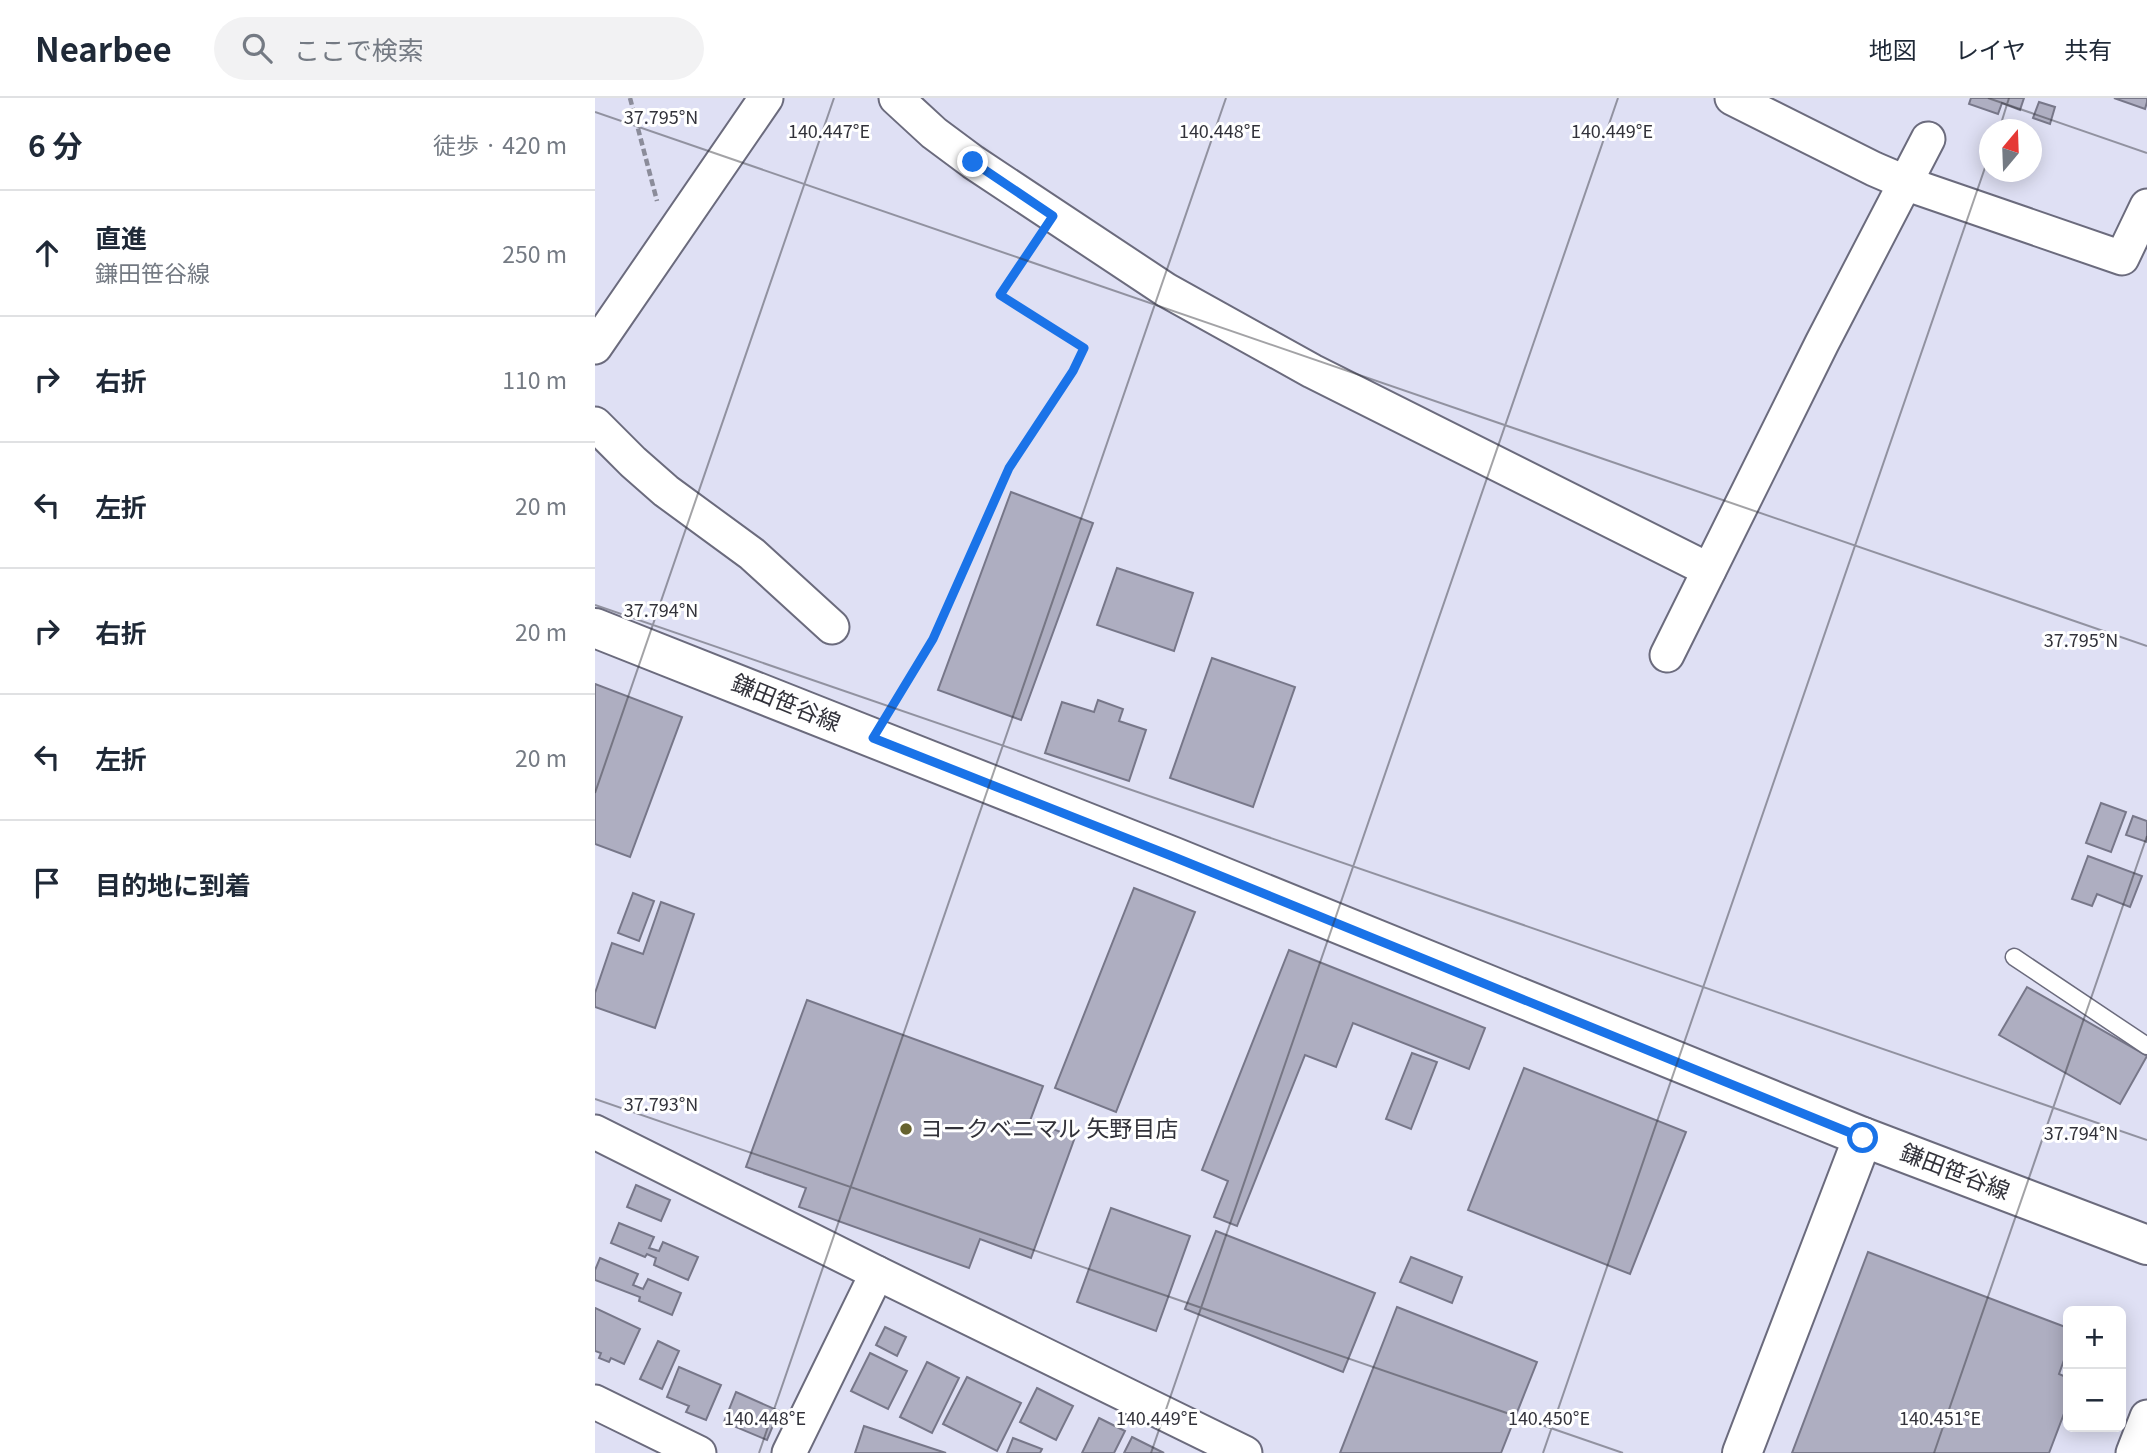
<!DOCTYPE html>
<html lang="ja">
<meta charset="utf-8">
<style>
body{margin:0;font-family:Georgia,"Noto Sans JP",serif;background:#f2f2f3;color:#1f2937}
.controls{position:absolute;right:21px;bottom:21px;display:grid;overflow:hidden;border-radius:10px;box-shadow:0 4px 18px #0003}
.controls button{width:63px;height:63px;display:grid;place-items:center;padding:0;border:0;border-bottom:2px solid #e0e1e3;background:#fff;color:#1f2937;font:35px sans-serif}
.compass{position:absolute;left:1384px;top:21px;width:63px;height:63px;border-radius:50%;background:#fff;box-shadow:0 4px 18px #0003;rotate:19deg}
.stop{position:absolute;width:21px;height:21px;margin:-16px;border:5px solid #1a73e8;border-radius:50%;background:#fff}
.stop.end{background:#1a73e8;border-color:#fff;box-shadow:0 2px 7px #0008}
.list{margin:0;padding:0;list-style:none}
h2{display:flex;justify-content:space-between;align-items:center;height:91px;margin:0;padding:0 28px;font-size:30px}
h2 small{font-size:23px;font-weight:400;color:#747a83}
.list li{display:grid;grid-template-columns:46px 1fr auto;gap:21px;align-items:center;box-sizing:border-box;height:126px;padding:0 28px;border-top:2px solid #e0e1e3}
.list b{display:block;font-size:26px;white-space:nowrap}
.list p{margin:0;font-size:23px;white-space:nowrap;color:#747a83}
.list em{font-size:23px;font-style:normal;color:#747a83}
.icon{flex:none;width:38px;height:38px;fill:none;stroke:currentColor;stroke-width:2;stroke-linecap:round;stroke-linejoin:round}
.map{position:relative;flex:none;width:1552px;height:1355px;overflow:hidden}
header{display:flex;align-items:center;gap:42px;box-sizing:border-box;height:98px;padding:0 35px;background:#fff;border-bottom:2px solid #e0e1e3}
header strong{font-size:33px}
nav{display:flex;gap:38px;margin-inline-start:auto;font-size:24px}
.search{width:490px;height:63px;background:#f2f2f3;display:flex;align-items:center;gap:18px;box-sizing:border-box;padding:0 24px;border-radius:38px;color:#747a83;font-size:26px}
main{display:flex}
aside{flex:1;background:#fff}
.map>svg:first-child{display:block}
.building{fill:#aeaec1;stroke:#777789;stroke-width:2}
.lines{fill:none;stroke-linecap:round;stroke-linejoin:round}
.lane-casing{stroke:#6b6b7d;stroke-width:19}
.street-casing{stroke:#6b6b7d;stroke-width:37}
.secondary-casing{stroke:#6b6b7d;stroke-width:42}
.path{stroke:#8b8c9a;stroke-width:4.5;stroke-dasharray:7 3.5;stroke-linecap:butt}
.lane{stroke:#fff;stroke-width:16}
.street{stroke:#fff;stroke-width:33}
.secondary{stroke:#fff;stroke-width:38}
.route{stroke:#1a73e8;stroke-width:9}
.ticks{fill:none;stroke:#32323a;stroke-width:2;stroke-opacity:0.45}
.poi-dot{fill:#66622e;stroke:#fff;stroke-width:2.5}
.labels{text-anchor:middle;stroke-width:6;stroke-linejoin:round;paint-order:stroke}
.street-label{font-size:23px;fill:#32323a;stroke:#fff}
.poi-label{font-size:23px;fill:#32323a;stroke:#fff;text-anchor:start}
.ticks-label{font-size:18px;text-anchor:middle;fill:#32323a;stroke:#fff;stroke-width:6;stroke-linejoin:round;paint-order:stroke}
</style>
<header>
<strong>Nearbee</strong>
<div class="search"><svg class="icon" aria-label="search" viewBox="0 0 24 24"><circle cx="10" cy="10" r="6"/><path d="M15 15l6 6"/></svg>ここで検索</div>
<nav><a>地図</a><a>レイヤ</a><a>共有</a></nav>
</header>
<main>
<aside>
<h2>6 分<small>徒歩 · 420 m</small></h2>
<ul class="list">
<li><svg class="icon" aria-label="ahead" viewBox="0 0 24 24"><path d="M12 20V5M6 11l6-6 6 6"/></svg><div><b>直進</b><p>鎌田笹谷線</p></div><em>250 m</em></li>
<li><svg class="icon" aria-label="right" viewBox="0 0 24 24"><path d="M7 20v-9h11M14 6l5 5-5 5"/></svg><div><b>右折</b></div><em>110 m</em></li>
<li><svg class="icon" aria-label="left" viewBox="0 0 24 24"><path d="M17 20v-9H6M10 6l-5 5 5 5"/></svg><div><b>左折</b></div><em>20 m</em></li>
<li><svg class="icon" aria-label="right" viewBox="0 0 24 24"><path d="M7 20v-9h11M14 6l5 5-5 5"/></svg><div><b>右折</b></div><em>20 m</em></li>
<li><svg class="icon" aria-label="left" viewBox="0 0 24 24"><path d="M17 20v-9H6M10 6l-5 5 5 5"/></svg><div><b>左折</b></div><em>20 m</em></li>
<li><svg class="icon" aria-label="arrive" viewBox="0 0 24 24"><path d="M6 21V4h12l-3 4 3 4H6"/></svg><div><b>目的地に到着</b></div></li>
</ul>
</aside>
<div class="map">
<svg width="1552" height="1355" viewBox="0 0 1552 1355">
<rect width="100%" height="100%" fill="#dfe0f4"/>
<g class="building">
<path d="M 1376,0 L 1429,0 L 1425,12 L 1407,5 L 1403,16 L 1374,6 Z"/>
<path d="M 1519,0 L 1552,0 L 1552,4 L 1550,11 Z"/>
<path d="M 1444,4 L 1460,9 L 1455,26 L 1438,20 Z"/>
<path d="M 416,394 L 498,425 L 426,622 L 343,592 Z"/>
<path d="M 522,470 L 598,495 L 579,553 L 502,527 Z"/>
<path d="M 617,560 L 700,589 L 658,709 L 575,680 Z"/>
<path d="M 0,586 L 87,619 L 35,759 L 0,746 Z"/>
<path d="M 503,602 L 528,611 L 524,623 L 551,632 L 534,683 L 450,655 L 467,604 L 499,614 Z"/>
<path d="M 1506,705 L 1531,714 L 1516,754 L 1491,745 Z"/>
<path d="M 1538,718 L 1552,723 L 1552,744 L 1531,737 Z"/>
<path d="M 1493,758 L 1547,778 L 1535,809 L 1502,796 L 1497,808 L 1477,801 Z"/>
<path d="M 539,790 L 600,814 L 521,1014 L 460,990 Z"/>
<path d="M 38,795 L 59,803 L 44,843 L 23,835 Z"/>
<path d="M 66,804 L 99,816 L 60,930 L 0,909 L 0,895 L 17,845 L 48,856 Z"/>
<path d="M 694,852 L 890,930 L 874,971 L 758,925 L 741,969 L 710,957 L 642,1128 L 619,1119 L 633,1083 L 607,1072 Z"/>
<path d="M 1432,889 L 1552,958 L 1525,1006 L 1404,937 Z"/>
<path d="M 212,902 L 448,988 L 435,1023 L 480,1039 L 436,1160 L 385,1141 L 374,1170 L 204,1109 L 211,1090 L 151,1069 Z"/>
<path d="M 817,955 L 842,964 L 816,1031 L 791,1021 Z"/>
<path d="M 929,970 L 1091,1034 L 1035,1176 L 873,1112 Z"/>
<path d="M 41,1087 L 75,1102 L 66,1123 L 32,1109 Z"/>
<path d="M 516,1110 L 595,1138 L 561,1233 L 482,1204 Z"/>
<path d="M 24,1125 L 59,1139 L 54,1150 L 64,1153 L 68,1144 L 103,1159 L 93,1182 L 59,1167 L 61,1160 L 52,1156 L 50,1159 L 16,1145 Z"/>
<path d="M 621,1133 L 780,1195 L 748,1274 L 590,1211 Z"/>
<path d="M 1273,1154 L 1473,1230 L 1473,1251 L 1464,1276 L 1473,1280 L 1473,1305 L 1454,1355 L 1197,1355 Z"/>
<path d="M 816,1159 L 867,1179 L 857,1205 L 805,1184 Z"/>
<path d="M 5,1160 L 43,1176 L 38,1187 L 48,1191 L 53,1181 L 86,1195 L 77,1217 L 44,1203 L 45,1199 L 0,1182 L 0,1172 Z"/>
<path d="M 802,1209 L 942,1264 L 906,1355 L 745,1355 Z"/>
<path d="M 0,1210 L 45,1231 L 29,1266 L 16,1260 L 14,1264 L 4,1260 L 6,1255 L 0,1253 Z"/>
<path d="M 290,1229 L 311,1239 L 302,1258 L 281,1247 Z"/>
<path d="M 63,1243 L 84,1253 L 67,1291 L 45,1281 Z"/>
<path d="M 275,1255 L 312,1273 L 293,1311 L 256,1293 Z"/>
<path d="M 332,1264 L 364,1280 L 337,1335 L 305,1319 Z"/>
<path d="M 84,1269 L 126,1287 L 111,1322 L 91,1314 L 94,1308 L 72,1299 Z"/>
<path d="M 372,1279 L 426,1305 L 402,1353 L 348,1326 Z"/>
<path d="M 442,1290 L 478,1308 L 461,1342 L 425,1324 Z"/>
<path d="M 141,1294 L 184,1313 L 172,1342 L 129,1324 Z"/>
<path d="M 504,1320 L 530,1333 L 519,1355 L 487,1355 Z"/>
<path d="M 269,1328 L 351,1355 L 260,1355 Z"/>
<path d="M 537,1339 L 569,1355 L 529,1355 Z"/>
<path d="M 418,1340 L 447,1351 L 445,1355 L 412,1355 Z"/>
</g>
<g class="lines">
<defs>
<path id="lane" d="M 1419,859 L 1552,948"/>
<g id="street">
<path d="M 301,0 L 339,35 L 378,64 L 571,192 L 717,273 L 1114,472"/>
<path d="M 1137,0 L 1279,71 L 1321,89 L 1527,160 L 1552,108"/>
<path d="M 0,249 L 171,0"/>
<path d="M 0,326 L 38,364 L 71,393 L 157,456 L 237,529"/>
<path d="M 1072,557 L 1227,245 L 1333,41"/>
<path d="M 0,1034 L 282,1175 L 650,1355"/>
<path d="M 0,1304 L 104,1355"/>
<path d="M 194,1355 L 282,1175"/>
<path d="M 1538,1355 L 1552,1319"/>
</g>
<g id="secondary">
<path d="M 0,530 L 579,759 L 1268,1039 L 1552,1147"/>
<path d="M 1147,1355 L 1268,1039"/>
</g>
</defs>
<use href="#lane" class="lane-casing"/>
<use href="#street" class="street-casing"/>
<use href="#secondary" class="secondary-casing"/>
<g class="path">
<path d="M 35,0 L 62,103"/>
<path d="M 294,613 L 338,541 L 414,370 L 478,273 L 489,250 L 406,196 L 442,141"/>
</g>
<use href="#lane" class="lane"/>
<use href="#street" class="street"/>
<use href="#secondary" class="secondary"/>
</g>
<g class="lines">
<path class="route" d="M 378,64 L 458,118 L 405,197 L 489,250 L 478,273 L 414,370 L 338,541 L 278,640 L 579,759 L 1268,1040"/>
</g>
<path class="ticks" d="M 1393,0 L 1552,55M 0,14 L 1552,548M 1404,32 L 1414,0M 0,507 L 1552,1042M 0,695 L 239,0M 0,1001 L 1028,1355M 164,1355 L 631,0M 556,1355 L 1023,0M 948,1355 L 1394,58M 1339,1355 L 1552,738"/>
<circle class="poi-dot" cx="311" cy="1031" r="7"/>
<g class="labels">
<g class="street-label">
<text transform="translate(191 605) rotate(22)" y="8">鎌田笹谷線</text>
<text transform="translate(1360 1074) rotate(21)" y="8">鎌田笹谷線</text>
</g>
<g class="poi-label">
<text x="325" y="1039">ヨークベニマル 矢野目店</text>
</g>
</g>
<g class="ticks-label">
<text x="66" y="26">37.795°N</text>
<text x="234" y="40">140.447°E</text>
<text x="1017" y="40">140.449°E</text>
<text x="625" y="40">140.448°E</text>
<text x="66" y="519">37.794°N</text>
<text x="1486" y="549">37.795°N</text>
<text x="66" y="1013">37.793°N</text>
<text x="1486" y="1042">37.794°N</text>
<text x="170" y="1327">140.448°E</text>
<text x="562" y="1327">140.449°E</text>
<text x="954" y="1327">140.450°E</text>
<text x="1345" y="1327">140.451°E</text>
</g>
</svg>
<div class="controls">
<button>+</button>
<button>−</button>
</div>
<svg class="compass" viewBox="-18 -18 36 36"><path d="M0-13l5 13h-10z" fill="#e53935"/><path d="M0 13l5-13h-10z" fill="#747a83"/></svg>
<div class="stop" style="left:1268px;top:1040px"></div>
<div class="stop end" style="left:378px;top:64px"></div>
</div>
</main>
